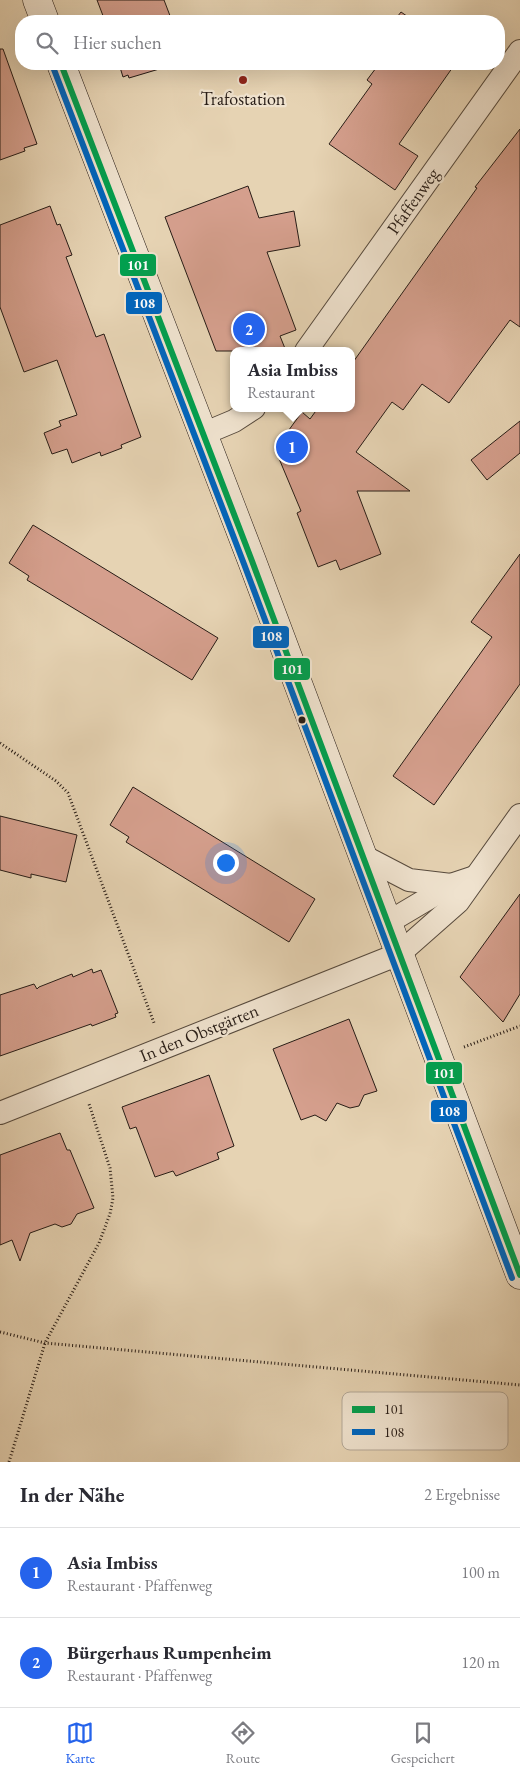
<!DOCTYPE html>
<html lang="de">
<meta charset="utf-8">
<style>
body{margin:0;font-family:"EB Garamond",serif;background:#f2f2f3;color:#2b2b33}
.you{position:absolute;left:225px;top:862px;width:18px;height:18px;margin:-12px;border:4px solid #fff;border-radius:50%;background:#1a73e8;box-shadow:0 0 0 8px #1a73e833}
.badge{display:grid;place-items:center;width:32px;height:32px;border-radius:50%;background:#2563eb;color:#fff;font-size:16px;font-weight:700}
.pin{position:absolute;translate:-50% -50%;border:2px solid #fff;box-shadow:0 1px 5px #0006}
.popup{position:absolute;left:230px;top:347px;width:125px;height:65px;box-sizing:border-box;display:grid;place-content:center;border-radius:10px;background:#fff;filter:drop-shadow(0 1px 4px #0005);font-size:16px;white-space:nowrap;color:#7c7c81}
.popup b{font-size:19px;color:#2b2b33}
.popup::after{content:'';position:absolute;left:50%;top:100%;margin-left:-10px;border:10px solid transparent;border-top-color:#fff}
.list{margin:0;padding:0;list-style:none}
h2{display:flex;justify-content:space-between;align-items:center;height:65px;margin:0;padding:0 20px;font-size:21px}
h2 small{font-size:16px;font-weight:400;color:#7c7c81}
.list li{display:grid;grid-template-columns:32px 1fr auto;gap:15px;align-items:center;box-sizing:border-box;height:90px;padding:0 20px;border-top:1px solid #e1e1e2}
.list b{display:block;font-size:19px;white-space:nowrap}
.list p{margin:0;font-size:16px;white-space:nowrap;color:#7c7c81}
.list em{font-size:16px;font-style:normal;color:#7c7c81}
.icon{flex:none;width:28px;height:28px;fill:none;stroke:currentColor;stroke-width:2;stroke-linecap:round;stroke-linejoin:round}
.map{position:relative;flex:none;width:520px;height:1462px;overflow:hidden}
.search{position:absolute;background:#fff;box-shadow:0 5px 20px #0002;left:15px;right:15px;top:15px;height:55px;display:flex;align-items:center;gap:12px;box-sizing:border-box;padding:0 18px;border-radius:20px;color:#7c7c81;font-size:19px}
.sheet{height:245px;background:#fff}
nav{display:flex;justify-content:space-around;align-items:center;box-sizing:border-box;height:70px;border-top:1px solid #e1e1e2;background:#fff;font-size:14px;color:#7c7c81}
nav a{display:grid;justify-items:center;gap:2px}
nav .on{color:#2563eb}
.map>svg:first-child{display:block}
.building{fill:#d59f8d;stroke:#271c16}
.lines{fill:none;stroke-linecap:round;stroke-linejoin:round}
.street-casing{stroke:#574a3d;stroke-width:24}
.secondary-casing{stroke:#271c16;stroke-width:29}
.path{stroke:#271c16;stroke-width:3;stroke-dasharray:1 2.5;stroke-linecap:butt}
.street{stroke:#efe2ce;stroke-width:22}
.secondary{stroke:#efe2ce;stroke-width:28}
.bus-1-casing{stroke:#efe2ce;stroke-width:10}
.bus-2-casing{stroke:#efe2ce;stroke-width:10}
.bus-1{stroke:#029f4e;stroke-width:6}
.bus-2{stroke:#0065bd;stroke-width:6}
.poi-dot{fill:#8f2418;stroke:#efe2ce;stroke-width:2}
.bus-dot{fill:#271c16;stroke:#efe2ce;stroke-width:2}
.labels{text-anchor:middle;stroke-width:4.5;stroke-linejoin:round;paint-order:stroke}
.poi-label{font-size:18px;fill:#271c16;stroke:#efe2ce}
.street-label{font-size:18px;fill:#271c16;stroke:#efe2ce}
.key{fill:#efe2ce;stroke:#b3a797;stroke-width:1}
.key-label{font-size:14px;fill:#271c16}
.line-badge{stroke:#efe2ce;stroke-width:2}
.badge-label{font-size:14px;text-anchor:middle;font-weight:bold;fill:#fff}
</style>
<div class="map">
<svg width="520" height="1462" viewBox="0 0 520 1462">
<rect width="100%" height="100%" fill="#e6d3b3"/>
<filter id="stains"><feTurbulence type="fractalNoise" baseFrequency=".004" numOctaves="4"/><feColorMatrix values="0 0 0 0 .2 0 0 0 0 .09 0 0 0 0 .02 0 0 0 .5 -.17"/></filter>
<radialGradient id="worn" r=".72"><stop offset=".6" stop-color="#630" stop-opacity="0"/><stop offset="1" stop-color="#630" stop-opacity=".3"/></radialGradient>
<g class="building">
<path d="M 97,0 L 164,0 L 172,21 L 105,21 Z"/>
<path d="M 401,12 L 414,21 L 394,21 Z"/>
<path d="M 0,49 L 3,49 L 37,144 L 24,148 L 25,151 L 0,160 Z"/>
<path d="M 119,64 L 176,64 L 129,78 L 128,75 L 123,77 Z"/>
<path d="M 379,64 L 455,64 L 399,144 L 418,156 L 395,190 L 329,144 L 372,84 L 367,80 Z"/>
<path d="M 520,129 L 520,327 L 510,320 L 449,403 L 422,384 L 403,410 L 392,402 L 356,452 L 410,491 L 357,491 L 381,554 L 340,570 L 336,560 L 318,567 L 297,513 L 301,511 L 275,449 L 302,412 L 310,419 L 318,408 L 351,408 L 351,365 L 477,188 L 475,187 Z"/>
<path d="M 248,186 L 259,218 L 294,211 L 300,246 L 267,252 L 296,330 L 280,336 L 286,351 L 216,351 L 165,217 Z"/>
<path d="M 50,206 L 57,225 L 60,224 L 72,255 L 66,257 L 96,337 L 104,334 L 141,437 L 121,445 L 122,448 L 101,456 L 100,452 L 72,463 L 67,449 L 52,454 L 44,433 L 61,426 L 59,421 L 77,415 L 57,360 L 24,372 L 0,307 L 0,225 Z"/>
<path d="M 520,421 L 520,453 L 487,480 L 471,460 Z"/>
<path d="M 33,525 L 218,638 L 192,680 L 27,580 L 29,576 L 9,563 Z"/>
<path d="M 520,554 L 520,684 L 434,805 L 393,776 L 492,637 L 471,622 Z"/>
<path d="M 133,787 L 315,899 L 289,942 L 126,842 L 129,837 L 110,825 Z"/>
<path d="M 0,816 L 77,835 L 66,882 L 31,874 L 31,878 L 0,870 Z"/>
<path d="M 520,894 L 520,994 L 503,1022 L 460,977 Z"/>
<path d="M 92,969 L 93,973 L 101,970 L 118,1013 L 115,1014 L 116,1017 L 92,1026 L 91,1024 L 0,1056 L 0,995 L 34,984 L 37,989 L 39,987 L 72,974 L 73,977 Z"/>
<path d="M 349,1019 L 377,1091 L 364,1095 L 359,1106 L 350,1108 L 337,1103 L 326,1121 L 315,1115 L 301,1120 L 273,1049 Z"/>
<path d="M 209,1075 L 234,1146 L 217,1153 L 219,1159 L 176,1176 L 173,1171 L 155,1177 L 136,1127 L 130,1129 L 122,1107 Z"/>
<path d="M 60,1133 L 67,1150 L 70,1150 L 94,1208 L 77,1214 L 71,1224 L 62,1227 L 55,1224 L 30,1233 L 20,1261 L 12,1240 L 0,1245 L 0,1155 Z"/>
</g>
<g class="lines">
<defs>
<g id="street">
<path d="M 306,351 L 520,51"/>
<path d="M 203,434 L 234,421 L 254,408"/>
<path d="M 361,855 L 409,880 L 451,885"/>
<path d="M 387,923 L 451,885 L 475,877"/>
<path d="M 0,1113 L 399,954 L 458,902 L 520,815"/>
</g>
<g id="secondary">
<path d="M 37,0 L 45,21"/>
<path d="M 61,64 L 252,561 L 520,1275"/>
</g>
</defs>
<use href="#street" class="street-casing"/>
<use href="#secondary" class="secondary-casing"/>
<g class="path">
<path d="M 0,743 L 56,781 L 68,793 L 154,1023"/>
<path d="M 464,1047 L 520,1026"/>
<path d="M 0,1332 L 45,1343 L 520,1385"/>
<path d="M 9,1462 L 45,1343 L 99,1243 L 110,1214 L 113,1198 L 110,1168 L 89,1104"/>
</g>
<use href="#street" class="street"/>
<use href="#secondary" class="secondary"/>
<defs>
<path id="bus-1" d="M 61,64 L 252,561 L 520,1275"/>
<path id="bus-2" d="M 53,67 L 244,564 L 512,1278"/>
</defs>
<use href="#bus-1" class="bus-1-casing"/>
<use href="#bus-2" class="bus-2-casing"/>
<use href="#bus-1" class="bus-1"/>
<use href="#bus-2" class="bus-2"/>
</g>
<circle class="poi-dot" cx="243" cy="80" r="5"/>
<circle class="bus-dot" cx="302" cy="720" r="4.5"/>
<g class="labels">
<g class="poi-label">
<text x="243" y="105">Trafostation</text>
</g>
<g class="street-label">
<text transform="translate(413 201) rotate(-55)" y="6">Pfaffenweg</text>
<text transform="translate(199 1033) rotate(-22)" y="6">In den Obstgärten</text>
</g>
</g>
<rect x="342" y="1392" width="166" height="58" rx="8" class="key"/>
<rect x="352" y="1406" width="23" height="7" fill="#029f4e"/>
<rect x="352" y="1429" width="23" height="6" fill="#0065bd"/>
<g class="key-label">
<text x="384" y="1414">101</text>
<text x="384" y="1437">108</text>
</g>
<g class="line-badge">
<rect x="119" y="253" width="38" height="24" rx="5" fill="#029f4e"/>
<rect x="125" y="291" width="38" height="24" rx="5" fill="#0065bd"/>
<rect x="252" y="625" width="38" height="24" rx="5" fill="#0065bd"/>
<rect x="273" y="657" width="38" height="24" rx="5" fill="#029f4e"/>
<rect x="425" y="1061" width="38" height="24" rx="5" fill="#029f4e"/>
<rect x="430" y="1099" width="38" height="24" rx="5" fill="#0065bd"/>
</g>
<g class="badge-label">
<text x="138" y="270">101</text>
<text x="144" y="308">108</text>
<text x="271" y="641">108</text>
<text x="292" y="674">101</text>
<text x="444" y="1078">101</text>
<text x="449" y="1116">108</text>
</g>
<rect width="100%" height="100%" filter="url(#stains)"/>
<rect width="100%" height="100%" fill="url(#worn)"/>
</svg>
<div class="you"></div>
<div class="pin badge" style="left:292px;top:447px">1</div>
<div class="popup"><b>Asia Imbiss</b>Restaurant</div>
<div class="pin badge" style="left:249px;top:329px">2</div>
<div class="search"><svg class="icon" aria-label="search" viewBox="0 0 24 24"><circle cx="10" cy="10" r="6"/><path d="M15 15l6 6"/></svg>Hier suchen</div>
</div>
<section class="sheet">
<h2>In der Nähe<small>2 Ergebnisse</small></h2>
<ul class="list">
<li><span class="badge">1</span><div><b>Asia Imbiss</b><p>Restaurant · Pfaffenweg</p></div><em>100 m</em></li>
<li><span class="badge">2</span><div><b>Bürgerhaus Rumpenheim</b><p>Restaurant · Pfaffenweg</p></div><em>120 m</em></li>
</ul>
</section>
<nav>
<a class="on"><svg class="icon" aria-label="map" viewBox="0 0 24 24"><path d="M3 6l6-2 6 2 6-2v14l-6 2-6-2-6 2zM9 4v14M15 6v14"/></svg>Karte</a>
<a><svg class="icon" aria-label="directions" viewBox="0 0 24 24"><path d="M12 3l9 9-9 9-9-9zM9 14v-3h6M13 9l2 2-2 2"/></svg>Route</a>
<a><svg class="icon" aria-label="saved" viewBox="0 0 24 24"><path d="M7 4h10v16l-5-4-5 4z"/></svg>Gespeichert</a>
</nav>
